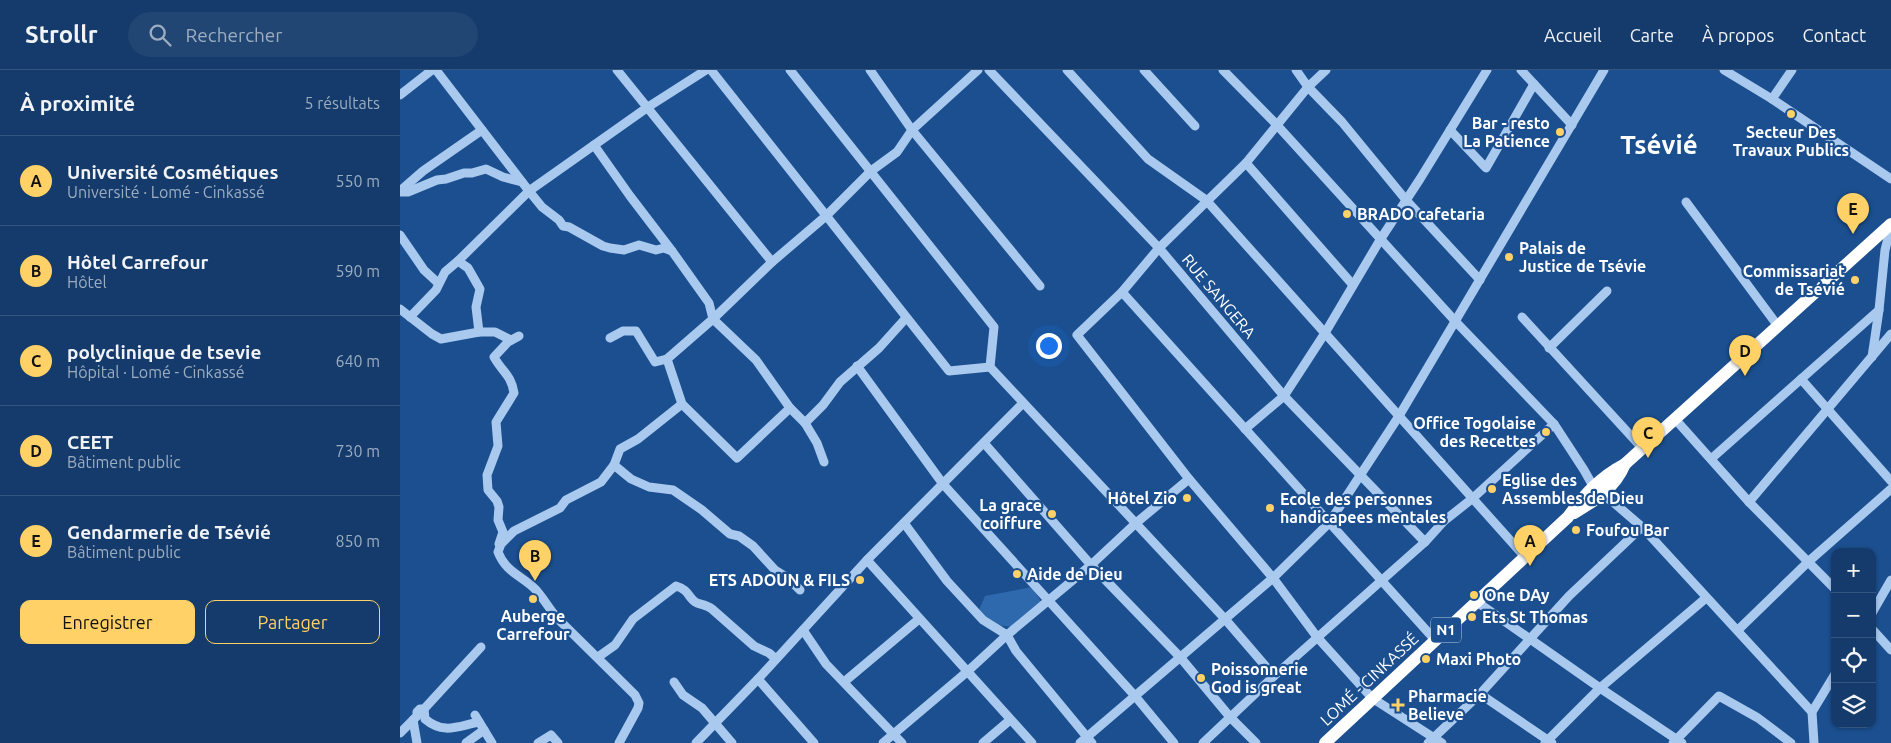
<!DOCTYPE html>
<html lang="fr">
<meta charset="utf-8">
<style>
body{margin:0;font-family:Ubuntu,sans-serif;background:#214673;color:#f1f3f6}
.controls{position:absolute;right:15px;bottom:15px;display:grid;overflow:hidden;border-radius:10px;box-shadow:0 1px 4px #0004}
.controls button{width:45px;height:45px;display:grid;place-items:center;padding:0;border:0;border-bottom:1px solid #33557e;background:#143b6b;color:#f1f3f6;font:25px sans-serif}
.you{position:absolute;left:648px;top:275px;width:18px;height:18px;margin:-12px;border:4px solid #fff;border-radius:50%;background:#1a73e8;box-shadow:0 0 0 8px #1a73e833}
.badge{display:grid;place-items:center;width:32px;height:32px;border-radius:50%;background:#ffd166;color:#111;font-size:16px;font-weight:700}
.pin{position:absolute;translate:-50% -41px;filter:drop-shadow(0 1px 2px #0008)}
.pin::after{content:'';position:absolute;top:26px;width:18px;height:15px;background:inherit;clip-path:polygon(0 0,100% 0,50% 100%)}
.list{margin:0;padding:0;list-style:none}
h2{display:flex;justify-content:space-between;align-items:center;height:65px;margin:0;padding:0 20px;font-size:21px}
h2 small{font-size:16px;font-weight:400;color:#9dadc1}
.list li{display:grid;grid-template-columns:32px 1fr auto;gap:15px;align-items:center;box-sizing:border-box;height:90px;padding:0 20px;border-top:1px solid #33557e}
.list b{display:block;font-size:19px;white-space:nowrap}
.list p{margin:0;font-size:16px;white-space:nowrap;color:#9dadc1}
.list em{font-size:16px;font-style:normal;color:#9dadc1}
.actions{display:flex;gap:10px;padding:15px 20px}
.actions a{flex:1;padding:11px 0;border:1px solid #ffd166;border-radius:10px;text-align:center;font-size:18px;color:#ffd166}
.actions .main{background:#ffd166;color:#111}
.icon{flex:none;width:28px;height:28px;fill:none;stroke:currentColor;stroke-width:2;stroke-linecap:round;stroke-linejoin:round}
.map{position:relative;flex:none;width:1491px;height:673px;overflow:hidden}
header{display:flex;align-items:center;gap:30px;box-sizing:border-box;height:70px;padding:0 25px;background:#143b6b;border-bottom:1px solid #33557e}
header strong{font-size:24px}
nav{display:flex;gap:28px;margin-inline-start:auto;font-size:18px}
.search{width:350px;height:45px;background:#214673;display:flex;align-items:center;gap:12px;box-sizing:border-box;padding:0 18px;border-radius:28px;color:#9dadc1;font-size:19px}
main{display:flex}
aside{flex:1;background:#143b6b}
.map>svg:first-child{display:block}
.green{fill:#2e69ad}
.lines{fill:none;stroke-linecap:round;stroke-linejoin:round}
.minor{stroke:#a9c9ee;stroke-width:9}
.highway{stroke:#fff;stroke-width:12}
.poi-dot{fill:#ffd166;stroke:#1b4f8f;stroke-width:2}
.labels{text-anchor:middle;stroke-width:4.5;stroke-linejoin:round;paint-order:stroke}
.shield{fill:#1b4f8f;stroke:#bbcadd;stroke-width:1}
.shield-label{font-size:15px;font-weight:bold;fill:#fff}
.poi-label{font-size:16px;font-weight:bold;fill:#fff;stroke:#1b4f8f;text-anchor:start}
.street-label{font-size:16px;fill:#fff;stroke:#1b4f8f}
.town-label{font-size:26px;font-weight:bold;fill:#fff;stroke:#1b4f8f}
</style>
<header>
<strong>Strollr</strong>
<div class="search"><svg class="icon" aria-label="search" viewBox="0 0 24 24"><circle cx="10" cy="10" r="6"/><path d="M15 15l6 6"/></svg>Rechercher</div>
<nav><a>Accueil</a><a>Carte</a><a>À propos</a><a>Contact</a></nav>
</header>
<main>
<aside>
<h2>À proximité<small>5 résultats</small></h2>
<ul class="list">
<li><span class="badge">A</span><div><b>Université Cosmétiques</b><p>Université · Lomé - Cinkassé</p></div><em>550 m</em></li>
<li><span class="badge">B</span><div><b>Hôtel Carrefour</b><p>Hôtel</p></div><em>590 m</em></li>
<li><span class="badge">C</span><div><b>polyclinique de tsevie</b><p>Hôpital · Lomé - Cinkassé</p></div><em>640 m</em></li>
<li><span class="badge">D</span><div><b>CEET</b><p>Bâtiment public</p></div><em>730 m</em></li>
<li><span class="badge">E</span><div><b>Gendarmerie de Tsévié</b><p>Bâtiment public</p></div><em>850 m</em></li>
</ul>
<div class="actions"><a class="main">Enregistrer</a><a>Partager</a></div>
</aside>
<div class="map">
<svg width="1491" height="673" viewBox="0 0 1491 673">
<rect width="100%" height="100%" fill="#1b4f8f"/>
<path class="green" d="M 632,517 L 642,533 L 612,557 L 589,554 L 578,542 L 585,526 Z"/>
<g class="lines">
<g class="minor">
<path d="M 36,0 L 129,121 L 248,37 L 306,0"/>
<path d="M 217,0 L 372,192"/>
<path d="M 311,0 L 549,301 L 590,297"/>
<path d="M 390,0 L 594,257 L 590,297 L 825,549 L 874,606"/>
<path d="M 470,0 L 512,60 L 640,216"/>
<path d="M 589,0 L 759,178 L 884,326 L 1025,472"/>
<path d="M 667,0 L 748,89 L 806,130 L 1125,487"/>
<path d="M 744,0 L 795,56"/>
<path d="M 823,0 L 876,54 L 1056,252 L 1154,354 L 1184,400 L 1193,416"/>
<path d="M 896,0 L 908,17 L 942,52 L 1006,130 L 1080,210"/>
<path d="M 926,0 L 908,17 L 846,93 L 759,178 L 722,222 L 677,265 L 789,409 L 873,508 L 917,567 L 972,628 L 1042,673"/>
<path d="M 1121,0 L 1172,55"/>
<path d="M 1324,0 L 1372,29 L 1491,109"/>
<path d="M 0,25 L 32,0"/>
<path d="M 1372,29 L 1392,0"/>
<path d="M 1050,60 L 1086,98 L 1134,14"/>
<path d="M 194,75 L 230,126 L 272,181 L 309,233 L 313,249 L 356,290 L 390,338 L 405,353 L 417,373 L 424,392"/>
<path d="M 846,93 L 953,215"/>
<path d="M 0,121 L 23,101 L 82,60"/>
<path d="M 0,122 L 8,122 L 37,110 L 46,109 L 64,103 L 72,103 L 86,99 L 103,107 L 122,112"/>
<path d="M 1286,132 L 1378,256"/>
<path d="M 0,165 L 24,200 L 38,213"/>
<path d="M 58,191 L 129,121 L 142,137 L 159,150 L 163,156 L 169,157 L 203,176 L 210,178 L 224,180 L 239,175 L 256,180 L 264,178 L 272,181"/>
<path d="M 722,222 L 1035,570"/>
<path d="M 0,239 L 32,264 L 41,269 L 79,262 L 95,262 L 111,270"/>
<path d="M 10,247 L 36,220 L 45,202 L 58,191 L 68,198 L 80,219 L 76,237 L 79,262"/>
<path d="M 1122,247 L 1243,379"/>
<path d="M 210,268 L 223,261 L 236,261 L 255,292 L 267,289"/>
<path d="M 1149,278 L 1207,221"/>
<path d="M 1472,287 L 1479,240"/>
<path d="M 457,296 L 543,414 L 735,626 L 774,673"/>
<path d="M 1401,309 L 1491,411"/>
<path d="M 390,338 L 337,388 L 282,334 L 267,289 L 313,249 L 372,192 L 426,146 L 471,101 L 497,82 L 512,60 L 578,0"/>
<path d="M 1275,349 L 1349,432 L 1435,519"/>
<path d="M 405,353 L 423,335 L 440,312 L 479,278 L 506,248"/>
<path d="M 845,359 L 884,326 L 925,263 L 980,170 L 1020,109 L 1087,0"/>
<path d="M 584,373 L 691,495 L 780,587 L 830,647 L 856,673"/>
<path d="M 1311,389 L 1479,240 L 1485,180 L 1491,157"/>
<path d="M 214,395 L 231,409 L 249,417 L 273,420 L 302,440 L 330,464 L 339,466 L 353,476 L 375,500 L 388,508 L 400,520"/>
<path d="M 1202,425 L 1213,432 L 1242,457 L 1412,642"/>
<path d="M 1349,432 L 1491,264"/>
<path d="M 504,453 L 547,511 L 583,550 L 607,565 L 616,581 L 692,673"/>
<path d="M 99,474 L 103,462 L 98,450 L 99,437 L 97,431 L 88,420 L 87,405 L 98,376 L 96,352 L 114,323 C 111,304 102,302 94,287 L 108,272 L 119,266"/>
<path d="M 467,490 L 632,673"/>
<path d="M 1077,532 L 1200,618 L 1282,673"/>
<path d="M 1472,543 L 1491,510"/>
<path d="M 1472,559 L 1491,580"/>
<path d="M 403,560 L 426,594 L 502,673"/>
<path d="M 1338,560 L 1408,492 L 1491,419"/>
<path d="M 198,587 L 215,575 L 233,549 L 276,516 C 290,520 288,529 297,533 C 303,535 307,535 312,539 L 354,576 L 369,583 L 376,589"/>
<path d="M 358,609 L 414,673"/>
<path d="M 274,612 L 283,625 L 302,638 L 332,673"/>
<path d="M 444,612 L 519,549"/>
<path d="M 1080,624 L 1152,673"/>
<path d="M 24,639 L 25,649 C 44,665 58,656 79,652"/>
<path d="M 75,645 L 92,673"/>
<path d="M 13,650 L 17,673"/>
<path d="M 0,663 L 17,646 L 17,642 L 20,639 L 24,639 L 81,577"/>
<path d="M 66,673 L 84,660"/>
<path d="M 138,673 L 151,665 L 158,673"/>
<path d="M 219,673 L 238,638 L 239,633 L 235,625 L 158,549 C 150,540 144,529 136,520 C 123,506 106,503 98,482 L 101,474 L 114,461 L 160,438 L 166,430 L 201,412 L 214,395 L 220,379 L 238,369 L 282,334"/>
<path d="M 296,673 L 358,609 L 467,490 L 623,333"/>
<path d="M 483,673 L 568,601 L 607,565 L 691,495 L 736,453 L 789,409"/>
<path d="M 583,673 L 610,650"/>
<path d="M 680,673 L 873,508 L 929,453 L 999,346 L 1204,0"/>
<path d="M 803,673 L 874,606 L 1025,472 L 1044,451 L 1073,428 L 1154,354"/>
<path d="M 1028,673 L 1080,624 L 1169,526 L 1242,457"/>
<path d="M 1145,673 L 1200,618 L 1306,528"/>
<path d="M 1273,673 L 1319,626 L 1358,648 L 1391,673"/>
<path d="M 1414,673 L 1412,642 L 1435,604"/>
</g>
<g class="highway">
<path d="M 1174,443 C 1196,430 1215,418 1225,394"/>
<path d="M 925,673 L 1168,447 C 1184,425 1200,407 1225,394 L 1491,154"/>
</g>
</g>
<g class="poi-dot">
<circle cx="1391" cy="44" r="5"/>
<circle cx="1160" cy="62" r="5"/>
<circle cx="947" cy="144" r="5"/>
<circle cx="1109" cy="187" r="5"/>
<circle cx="1455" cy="210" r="5"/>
<circle cx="1146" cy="362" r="5"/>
<circle cx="1092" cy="419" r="5"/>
<circle cx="787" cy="428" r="5"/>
<circle cx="870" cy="438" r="5"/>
<circle cx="652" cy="444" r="5"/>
<circle cx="1176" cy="460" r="5"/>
<circle cx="617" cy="504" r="5"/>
<circle cx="460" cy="510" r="5"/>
<circle cx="1074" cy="525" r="5"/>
<circle cx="133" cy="529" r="5"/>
<circle cx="1072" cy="547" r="5"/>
<circle cx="1026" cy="589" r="5"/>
<circle cx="801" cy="608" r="5"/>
<path d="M995.5 627.5h5v5h5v5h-5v5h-5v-5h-5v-5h5z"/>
</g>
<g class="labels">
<rect class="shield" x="1031" y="547.5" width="30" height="25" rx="4"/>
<g class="shield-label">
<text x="1046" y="565">N1</text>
</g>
<g class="poi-label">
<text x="1150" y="59" text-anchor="end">Bar - resto<tspan x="1150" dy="18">La Patience</tspan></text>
<text x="1391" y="68" text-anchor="middle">Secteur Des<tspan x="1391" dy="18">Travaux Publics</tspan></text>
<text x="957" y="150">BRADO cafetaria</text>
<text x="1119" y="184">Palais de<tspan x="1119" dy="18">Justice de Tsévie</tspan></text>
<text x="1445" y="207" text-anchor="end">Commissariat<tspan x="1445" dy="18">de Tsévié</tspan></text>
<text x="1136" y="359" text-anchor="end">Office Togolaise<tspan x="1136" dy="18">des Recettes</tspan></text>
<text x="1102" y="416">Eglise des<tspan x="1102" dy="18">Assembles de Dieu</tspan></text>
<text x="777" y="434" text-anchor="end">Hôtel Zio</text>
<text x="880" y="435">Ecole des personnes<tspan x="880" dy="18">handicapees mentales</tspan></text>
<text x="642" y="441" text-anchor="end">La grace<tspan x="642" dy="18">coiffure</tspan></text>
<text x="1186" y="466">Foufou Bar</text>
<text x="627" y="510">Aide de Dieu</text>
<text x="450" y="516" text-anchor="end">ETS ADOUN &amp; FILS</text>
<text x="1084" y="531">One DAy</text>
<text x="133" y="552" text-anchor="middle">Auberge<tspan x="133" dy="18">Carrefour</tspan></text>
<text x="1082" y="553">Ets St Thomas</text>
<text x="1036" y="595">Maxi Photo</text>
<text x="811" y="605">Poissonnerie<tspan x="811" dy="18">God is great</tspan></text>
<text x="1008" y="632">Pharmacie<tspan x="1008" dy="18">Believe</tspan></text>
</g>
<g class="street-label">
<text transform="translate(819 226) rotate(50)" y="6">RUE SANGERA</text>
<text transform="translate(969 609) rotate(-43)" y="6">LOMÉ - CINKASSÉ</text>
</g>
<g class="town-label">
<text x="1259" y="84">Tsévié</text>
</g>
</g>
</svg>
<div class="controls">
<button>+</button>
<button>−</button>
<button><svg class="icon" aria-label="locate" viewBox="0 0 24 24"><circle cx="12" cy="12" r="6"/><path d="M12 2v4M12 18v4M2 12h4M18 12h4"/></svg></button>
<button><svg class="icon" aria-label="layers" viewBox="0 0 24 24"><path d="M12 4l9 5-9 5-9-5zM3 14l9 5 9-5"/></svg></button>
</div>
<div class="you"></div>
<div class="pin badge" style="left:1130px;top:496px">A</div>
<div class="pin badge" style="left:135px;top:511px">B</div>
<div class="pin badge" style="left:1248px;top:388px">C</div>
<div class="pin badge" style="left:1345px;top:306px">D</div>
<div class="pin badge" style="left:1453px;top:164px">E</div>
</div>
</main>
